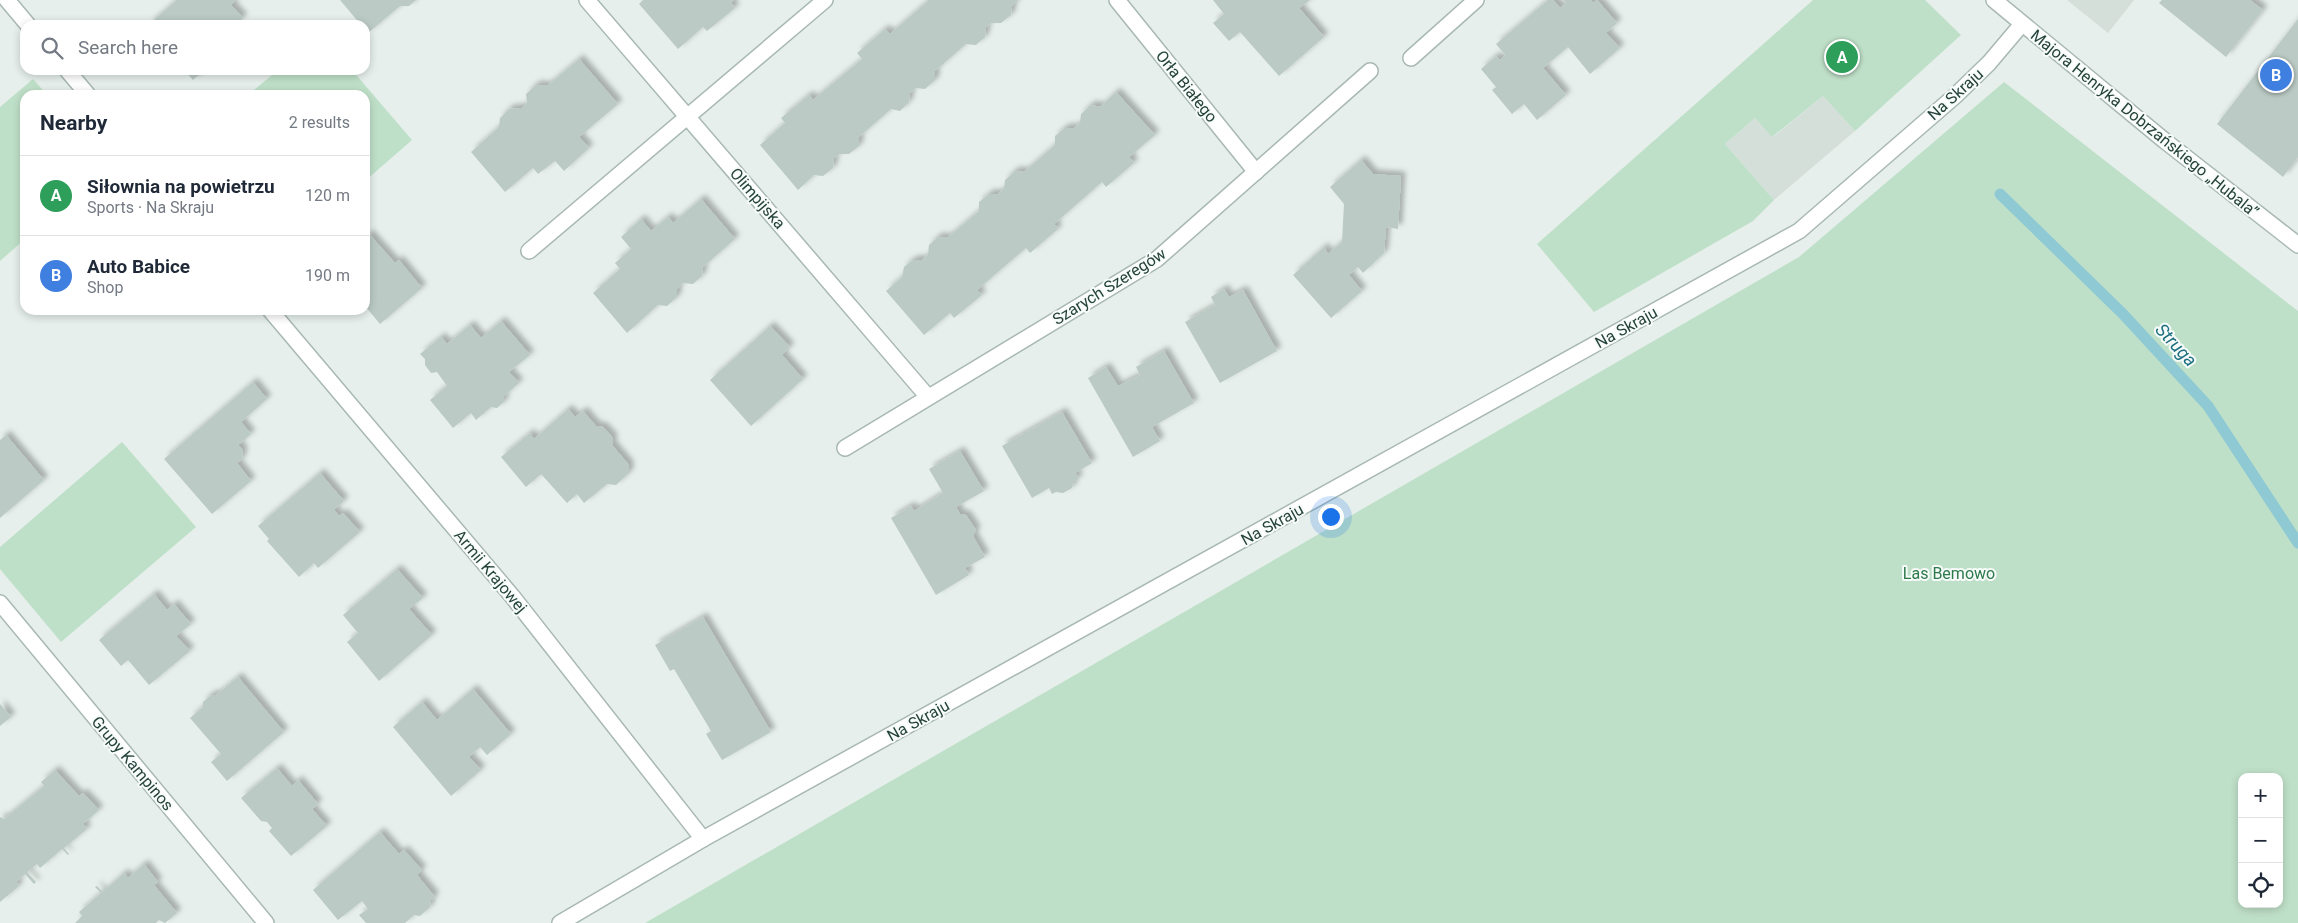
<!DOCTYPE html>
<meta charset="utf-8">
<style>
body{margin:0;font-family:Roboto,sans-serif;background:#f6f6f7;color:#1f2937}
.controls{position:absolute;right:15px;bottom:15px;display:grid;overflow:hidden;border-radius:10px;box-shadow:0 2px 8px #0003}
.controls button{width:45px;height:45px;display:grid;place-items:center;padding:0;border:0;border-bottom:1px solid #e0e1e3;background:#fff;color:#1f2937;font:25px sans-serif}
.you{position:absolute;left:1330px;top:516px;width:18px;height:18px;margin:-12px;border:4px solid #fff;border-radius:50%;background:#1a73e8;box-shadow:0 0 0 8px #1a73e833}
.badge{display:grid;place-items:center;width:32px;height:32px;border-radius:50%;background:#0b8043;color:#fff;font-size:16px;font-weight:700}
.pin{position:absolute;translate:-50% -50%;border:2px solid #fff;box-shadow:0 1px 5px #0006}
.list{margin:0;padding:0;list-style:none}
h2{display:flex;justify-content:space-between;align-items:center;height:65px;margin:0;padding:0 20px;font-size:21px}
h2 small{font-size:16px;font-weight:400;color:#747a83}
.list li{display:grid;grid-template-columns:32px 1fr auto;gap:15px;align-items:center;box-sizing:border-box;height:80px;padding:0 20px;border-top:1px solid #e0e1e3}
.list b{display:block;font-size:19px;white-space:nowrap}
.list p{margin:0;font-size:16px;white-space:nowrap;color:#747a83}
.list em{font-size:16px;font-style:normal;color:#747a83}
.icon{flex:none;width:28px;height:28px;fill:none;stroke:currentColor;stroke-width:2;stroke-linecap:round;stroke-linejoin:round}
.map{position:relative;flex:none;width:2298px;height:923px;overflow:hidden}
.search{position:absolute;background:#fff;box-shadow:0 2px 8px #0003;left:20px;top:20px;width:350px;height:55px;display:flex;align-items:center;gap:12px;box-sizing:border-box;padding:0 18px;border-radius:15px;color:#747a83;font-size:19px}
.panel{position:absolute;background:#fff;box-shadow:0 2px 8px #0003;left:20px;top:90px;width:350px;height:225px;border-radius:15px}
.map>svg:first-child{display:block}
.built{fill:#d4dfda}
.green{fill:#bfe0c8;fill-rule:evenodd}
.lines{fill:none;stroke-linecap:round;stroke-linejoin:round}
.stream{stroke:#8ec9d4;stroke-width:11}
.building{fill:#bbcac4;filter:url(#shadow)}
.service-casing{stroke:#a8b8b2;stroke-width:18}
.minor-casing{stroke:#a8b8b2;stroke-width:18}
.tertiary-casing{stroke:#a8b8b2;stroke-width:18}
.service{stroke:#fff;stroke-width:15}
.minor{stroke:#fff;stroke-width:15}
.tertiary{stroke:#fff;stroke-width:15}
.labels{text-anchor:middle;stroke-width:4;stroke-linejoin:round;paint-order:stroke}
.street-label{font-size:16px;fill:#24423a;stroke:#f7fbf9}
.park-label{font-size:16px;fill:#2d7a4b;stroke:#f7fbf9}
.water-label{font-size:18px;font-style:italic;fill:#1c6f80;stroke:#f7fbf9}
</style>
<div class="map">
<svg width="2298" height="923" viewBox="0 0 2298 923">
<defs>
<filter id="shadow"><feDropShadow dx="4.5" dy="-4.5" stdDeviation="2.5" flood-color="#0004"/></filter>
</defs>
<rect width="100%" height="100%" fill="#e6efeb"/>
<g class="built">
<path d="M 2067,0 L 2134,0 L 2108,33 Z"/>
<path d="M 1823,96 L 1855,131 L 1774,200 L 1725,144 L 1755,118 L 1773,137 Z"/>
</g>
<g class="green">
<path d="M 1813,0 L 1925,0 L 1961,35 L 1855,131 L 1823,96 L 1772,137 L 1755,118 L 1725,144 L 1774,200 L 1753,221 L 1594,312 L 1537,244 Z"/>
<path d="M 278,70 L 352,70 L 412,140 L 365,181 L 365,95 L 248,95 Z"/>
<path d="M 33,79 L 47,95 L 25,95 L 25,239 L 0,261 L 0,107 Z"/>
<path d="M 2004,82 L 2298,311 L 2298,923 L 645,923 L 1799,257 ZM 2242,777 L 2279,777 L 2279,904 L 2242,904 Z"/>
<path d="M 122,442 L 196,527 L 61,642 L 0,569 L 0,547 Z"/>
</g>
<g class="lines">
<path class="stream" d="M 2000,194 L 2123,314 L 2208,406 L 2298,543"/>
</g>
<g class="building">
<path d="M 177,0 L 236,0 L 231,5 L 243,18 L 235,25 L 148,25 Z"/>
<path d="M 340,0 L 416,0 L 409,6 L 400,6 L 368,33 L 365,25 L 361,25 Z"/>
<path d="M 643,0 L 734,0 L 731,3 L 735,8 L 707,31 L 703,27 L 678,49 L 639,4 Z"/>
<path d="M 929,0 L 1018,0 L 1012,6 L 1011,15 L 1001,23 L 992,23 L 986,27 L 985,37 L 976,45 L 966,44 L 935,71 L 935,80 L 925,89 L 916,88 L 910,93 L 909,102 L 900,111 L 891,109 L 859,137 L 859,146 L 849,154 L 840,154 L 834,158 L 833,168 L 823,176 L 814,175 L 798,190 L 760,145 L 785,123 L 781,118 L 809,95 L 813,100 L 862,59 L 857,53 L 885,29 L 890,34 Z"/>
<path d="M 1213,0 L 1310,0 L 1299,8 L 1324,37 L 1279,76 L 1240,32 L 1229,41 L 1213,23 L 1224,14 Z"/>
<path d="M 1548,0 L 1553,0 L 1560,8 L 1566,3 L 1564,0 L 1591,0 L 1593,3 L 1597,0 L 1617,23 L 1606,33 L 1620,48 L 1590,74 L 1568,47 L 1556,57 L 1543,68 L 1566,95 L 1537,120 L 1524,104 L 1512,114 L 1492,90 L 1496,87 L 1481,69 L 1496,56 L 1500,60 L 1505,55 L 1496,44 Z"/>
<path d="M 2162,0 L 2250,0 L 2263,10 L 2226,57 L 2159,3 Z"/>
<path d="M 2298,19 L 2298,157 L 2283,177 L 2217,124 Z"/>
<path d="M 579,59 L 618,104 L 579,137 L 589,148 L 564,171 L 555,161 L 538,174 L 533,168 L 505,192 L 471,152 L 499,127 L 500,118 L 509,109 L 522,108 L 527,103 L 526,94 L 536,85 L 547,86 Z"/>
<path d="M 184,70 L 205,70 L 193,80 Z"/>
<path d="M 1116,92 L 1155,135 L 1129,157 L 1134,163 L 1106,187 L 1102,182 L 1054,224 L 1058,229 L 1045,240 L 1030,253 L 1026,248 L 977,290 L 982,295 L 954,318 L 950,313 L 924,335 L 886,291 L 902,277 L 904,267 L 913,260 L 922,260 L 928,255 L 929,245 L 938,237 L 947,238 L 979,211 L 979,202 L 989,194 L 998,194 L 1004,189 L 1005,180 L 1015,171 L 1024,172 L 1055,145 L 1055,136 L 1065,128 L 1074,128 L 1080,123 L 1081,114 L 1091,105 L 1100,107 Z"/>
<path d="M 1361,160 L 1373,174 L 1401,176 L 1398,229 L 1386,227 L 1384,253 L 1363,273 L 1358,267 L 1349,275 L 1362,291 L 1331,318 L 1293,275 L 1324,247 L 1328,254 L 1342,242 L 1344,204 L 1330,187 Z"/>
<path d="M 701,199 L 735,239 L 703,267 L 702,276 L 693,284 L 683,283 L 677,289 L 677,297 L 667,306 L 658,305 L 627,333 L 593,293 L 620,269 L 615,263 L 631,249 L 621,237 L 641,219 L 651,231 L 668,217 L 673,223 Z"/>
<path d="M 369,234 L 395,263 L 399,260 L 422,288 L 380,324 L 365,306 L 365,237 Z"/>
<path d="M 1224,289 L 1229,297 L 1243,290 L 1277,351 L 1220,383 L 1185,322 L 1215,305 L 1211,297 Z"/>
<path d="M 501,321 L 530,355 L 509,372 L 519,383 L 504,396 L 504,402 L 497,408 L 491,407 L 476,420 L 471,413 L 453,428 L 430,400 L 447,386 L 437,372 L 431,373 L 425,365 L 425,359 L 420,354 L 441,337 L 447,344 L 470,325 L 481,338 Z"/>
<path d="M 770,326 L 790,347 L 782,355 L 803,379 L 751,426 L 710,380 Z"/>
<path d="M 1164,351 L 1194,403 L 1152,427 L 1160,441 L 1133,457 L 1088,378 L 1106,367 L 1118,386 L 1140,375 L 1136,367 Z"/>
<path d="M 253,382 L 267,399 L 241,422 L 251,434 L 238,445 L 243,450 L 242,459 L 237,463 L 251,481 L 212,514 L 164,459 Z"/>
<path d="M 568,409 L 575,417 L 583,411 L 596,426 L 603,427 L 613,438 L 612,445 L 629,465 L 629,473 L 616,485 L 607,484 L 584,503 L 577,494 L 567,503 L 541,474 L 526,487 L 501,457 L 530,433 L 534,439 Z"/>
<path d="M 1062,412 L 1092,463 L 1075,473 L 1079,479 L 1074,481 L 1072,488 L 1063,493 L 1056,492 L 1052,494 L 1049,488 L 1032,498 L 1002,446 Z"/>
<path d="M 6,435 L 44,480 L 0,518 L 0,440 Z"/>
<path d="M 960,451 L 984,491 L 956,507 L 960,514 L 966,515 L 976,530 L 973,536 L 985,557 L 965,568 L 969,575 L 936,595 L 891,518 L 911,506 L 914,511 L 943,493 L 929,469 Z"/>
<path d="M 320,473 L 344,501 L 334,510 L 339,516 L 343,513 L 360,532 L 318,568 L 314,563 L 299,577 L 267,541 L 269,539 L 258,526 Z"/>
<path d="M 397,569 L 423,598 L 409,609 L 432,635 L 379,681 L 347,642 L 358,633 L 343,615 Z"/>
<path d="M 154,594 L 167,610 L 174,604 L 191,624 L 176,636 L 190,651 L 149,685 L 128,660 L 121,666 L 99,640 Z"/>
<path d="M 703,617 L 771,732 L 722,760 L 706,734 L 711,731 L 674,669 L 670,671 L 655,645 Z"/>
<path d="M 238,677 L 284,732 L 227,781 L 211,762 L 221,754 L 190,718 L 203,707 L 203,702 L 211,695 L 216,695 Z"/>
<path d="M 473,689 L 511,734 L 487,755 L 480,747 L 469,757 L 481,770 L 451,796 L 393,727 L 422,702 L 437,720 Z"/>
<path d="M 0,704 L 11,717 L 0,726 Z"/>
<path d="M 277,768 L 292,786 L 298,780 L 318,804 L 312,809 L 327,826 L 291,856 L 269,831 L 272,828 L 267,822 L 261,821 L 241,798 Z"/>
<path d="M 55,770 L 79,796 L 83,793 L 99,810 L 83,824 L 87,829 L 64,848 L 69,854 L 68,855 L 62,849 L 40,868 L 37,864 L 27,872 L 36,882 L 34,884 L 25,874 L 16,882 L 19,886 L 0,902 L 0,817 L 4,819 L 44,786 L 41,782 Z"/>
<path d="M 380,832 L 399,854 L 404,850 L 422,870 L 417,875 L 435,897 L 431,900 L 430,907 L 420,916 L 414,915 L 405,923 L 366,923 L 359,915 L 368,909 L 362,901 L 338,920 L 313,890 Z"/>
<path d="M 144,864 L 158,882 L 154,885 L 177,913 L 165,923 L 159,920 L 156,923 L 75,923 L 82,916 L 79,912 L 101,893 L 95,887 L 97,886 L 103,892 L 124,873 L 128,878 Z"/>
</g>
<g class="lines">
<defs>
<g id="service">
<path d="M 1411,58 L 1476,0"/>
<path d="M 529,251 L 825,0"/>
</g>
<g id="minor">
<path d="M 7,0 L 28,25"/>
<path d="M 587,0 L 928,397"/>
<path d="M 1117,0 L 1256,172"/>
<path d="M 67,70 L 88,95"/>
<path d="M 270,310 L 512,596 L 703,839"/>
<path d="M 845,448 L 1157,259 L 1370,71"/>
<path d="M 0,603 L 266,923"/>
<path d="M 560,923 L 703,839 L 1799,231 L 1955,96 L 1989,63 L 2022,24"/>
</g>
<path id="tertiary" d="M 1994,0 L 2165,141 L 2298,245"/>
</defs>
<use href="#service" class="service-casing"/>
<use href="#minor" class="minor-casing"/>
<use href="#tertiary" class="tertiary-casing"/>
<use href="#service" class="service"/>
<use href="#minor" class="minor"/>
<use href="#tertiary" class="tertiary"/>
</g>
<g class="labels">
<g class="street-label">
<text transform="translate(1187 86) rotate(51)" y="6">Orła Białego</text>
<text transform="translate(1955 94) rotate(-42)" y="6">Na Skraju</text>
<text transform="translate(2145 123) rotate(39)" y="6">Majora Henryka Dobrzańskiego „Hubala”</text>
<text transform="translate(758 198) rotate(49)" y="6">Olimpijska</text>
<text transform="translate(1109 286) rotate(-32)" y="6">Szarych Szeregów</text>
<text transform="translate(1626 327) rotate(-29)" y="6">Na Skraju</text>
<text transform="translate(1272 524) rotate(-29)" y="6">Na Skraju</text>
<text transform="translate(491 571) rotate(50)" y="6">Armii Krajowej</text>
<text transform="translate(918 720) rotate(-29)" y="6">Na Skraju</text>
<text transform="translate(133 763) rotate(50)" y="6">Grupy Kampinos</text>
</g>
<g class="park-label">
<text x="1949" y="579">Las Bemowo</text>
</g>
<g class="water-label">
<text transform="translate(2176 345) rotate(47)" y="6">Struga</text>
</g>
</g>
</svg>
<div class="controls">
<button>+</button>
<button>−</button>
<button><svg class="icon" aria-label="locate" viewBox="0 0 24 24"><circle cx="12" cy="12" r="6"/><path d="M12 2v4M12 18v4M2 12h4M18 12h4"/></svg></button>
</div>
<div class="you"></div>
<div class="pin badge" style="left:1842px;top:57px;background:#2e9e5b">A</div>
<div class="pin badge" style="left:2276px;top:75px;background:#3f7fe0">B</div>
<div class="search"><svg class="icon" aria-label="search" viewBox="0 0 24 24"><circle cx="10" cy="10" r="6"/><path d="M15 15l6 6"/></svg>Search here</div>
<section class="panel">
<h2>Nearby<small>2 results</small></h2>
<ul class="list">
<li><span class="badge" style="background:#2e9e5b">A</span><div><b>Siłownia na powietrzu</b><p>Sports · Na Skraju</p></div><em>120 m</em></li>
<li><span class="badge" style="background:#3f7fe0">B</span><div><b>Auto Babice</b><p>Shop</p></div><em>190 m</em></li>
</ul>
</section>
</div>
